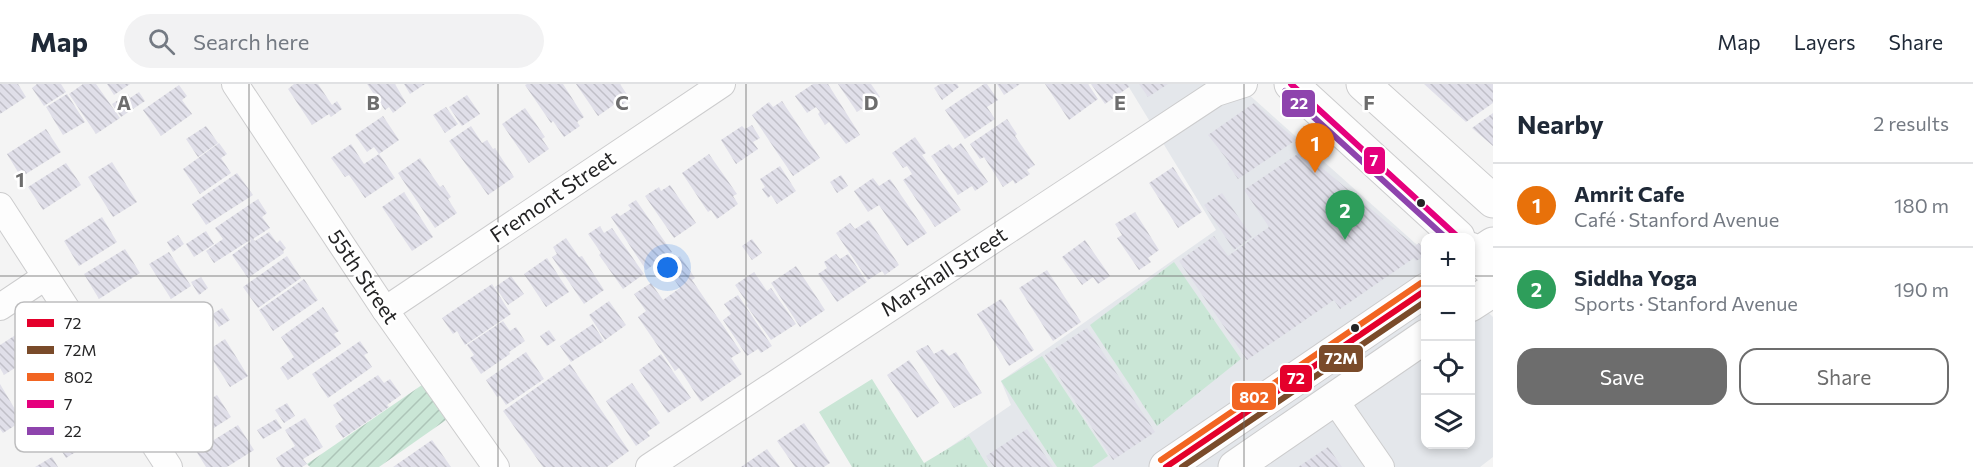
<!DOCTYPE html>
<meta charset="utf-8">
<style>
body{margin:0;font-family:Commissioner,sans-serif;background:#f2f2f3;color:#1f2937}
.controls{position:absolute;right:18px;bottom:18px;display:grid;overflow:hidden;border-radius:12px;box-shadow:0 3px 9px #0003}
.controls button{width:54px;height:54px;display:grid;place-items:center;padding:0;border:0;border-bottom:2px solid #e0e1e3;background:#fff;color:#1f2937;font:30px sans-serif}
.you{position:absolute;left:668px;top:184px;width:21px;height:21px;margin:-15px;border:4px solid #fff;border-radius:50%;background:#1a73e8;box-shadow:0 0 0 9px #1a73e833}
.badge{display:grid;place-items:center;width:39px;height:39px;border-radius:50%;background:#6d6d6d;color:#fff;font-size:20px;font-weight:700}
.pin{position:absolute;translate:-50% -50px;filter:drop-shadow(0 2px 3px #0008)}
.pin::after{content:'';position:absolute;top:32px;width:21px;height:18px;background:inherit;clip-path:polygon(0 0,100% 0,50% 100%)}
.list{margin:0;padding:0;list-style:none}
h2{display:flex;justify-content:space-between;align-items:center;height:78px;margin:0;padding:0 24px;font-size:26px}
h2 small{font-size:20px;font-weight:400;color:#747a83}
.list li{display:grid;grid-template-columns:39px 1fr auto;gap:18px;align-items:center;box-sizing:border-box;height:84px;padding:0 24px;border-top:2px solid #e0e1e3}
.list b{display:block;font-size:22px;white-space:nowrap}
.list p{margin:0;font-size:20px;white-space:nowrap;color:#747a83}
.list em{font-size:20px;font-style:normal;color:#747a83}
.actions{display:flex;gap:12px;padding:18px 24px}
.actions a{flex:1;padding:14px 0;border:2px solid #6d6d6d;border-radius:18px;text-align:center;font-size:21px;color:#6d6d6d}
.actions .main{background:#6d6d6d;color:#fff}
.icon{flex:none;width:33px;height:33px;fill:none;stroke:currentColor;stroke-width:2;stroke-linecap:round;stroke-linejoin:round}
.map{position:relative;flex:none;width:1493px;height:383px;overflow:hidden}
header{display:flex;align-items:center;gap:36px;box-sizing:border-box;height:84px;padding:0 30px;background:#fff;border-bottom:2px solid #e0e1e3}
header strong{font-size:28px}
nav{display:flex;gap:33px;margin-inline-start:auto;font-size:21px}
.search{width:420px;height:54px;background:#f2f2f3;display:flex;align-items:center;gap:15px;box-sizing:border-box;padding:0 21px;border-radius:33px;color:#747a83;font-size:22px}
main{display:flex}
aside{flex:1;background:#fff}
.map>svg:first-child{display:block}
.built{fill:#e4e7eb}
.grass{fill:url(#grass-tufts)}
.garden{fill:url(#garden-furrows)}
.building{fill:url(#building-back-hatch)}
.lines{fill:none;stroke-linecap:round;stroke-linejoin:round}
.street-casing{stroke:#cccccd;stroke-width:28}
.secondary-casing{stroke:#cccccd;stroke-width:35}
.primary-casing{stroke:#cccccd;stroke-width:35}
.street{stroke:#fdfdfd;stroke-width:26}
.secondary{stroke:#fdfdfd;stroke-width:33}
.primary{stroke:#fdfdfd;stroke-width:33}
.bus-1-casing{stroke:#fff;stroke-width:10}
.bus-2-casing{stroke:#fff;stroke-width:10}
.bus-3-casing{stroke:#fff;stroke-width:10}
.bus-4-casing{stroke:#fff;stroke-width:10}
.bus-5-casing{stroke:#fff;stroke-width:10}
.bus-1{stroke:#e4002b;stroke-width:6}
.bus-2{stroke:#7a4b2a;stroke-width:6}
.bus-3{stroke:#f26522;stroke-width:6}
.bus-4{stroke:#e5007d;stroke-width:6}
.bus-5{stroke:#8e44ad;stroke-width:6}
.grid{fill:none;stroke:#6d6d6d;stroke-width:1.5;stroke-opacity:0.55}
.bus-dot{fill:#242425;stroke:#fff;stroke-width:2}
.labels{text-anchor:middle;stroke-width:5;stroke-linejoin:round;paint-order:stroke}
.street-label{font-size:21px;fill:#242425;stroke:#fff}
.key{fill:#fff;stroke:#bdbdbe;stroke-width:1.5}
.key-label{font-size:16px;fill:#242425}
.grid-label{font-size:20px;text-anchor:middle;font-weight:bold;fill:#6d6d6d;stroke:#fff;stroke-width:5;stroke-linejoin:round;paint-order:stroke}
.line-badge{stroke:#fff;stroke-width:2}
.badge-label{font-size:16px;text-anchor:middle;font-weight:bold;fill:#fff}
</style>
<header>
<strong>Map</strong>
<div class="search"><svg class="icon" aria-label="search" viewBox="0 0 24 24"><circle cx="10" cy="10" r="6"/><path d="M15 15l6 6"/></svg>Search here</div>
<nav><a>Map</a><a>Layers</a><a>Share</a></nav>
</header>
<main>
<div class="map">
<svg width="1493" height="383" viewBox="0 0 1493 383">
<defs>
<pattern id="grass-tufts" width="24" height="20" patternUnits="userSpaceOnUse" patternTransform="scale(1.5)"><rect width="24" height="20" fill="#cae6d6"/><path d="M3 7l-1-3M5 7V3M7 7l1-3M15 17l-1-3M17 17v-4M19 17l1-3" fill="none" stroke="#adc5b8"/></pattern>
<pattern id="garden-furrows" width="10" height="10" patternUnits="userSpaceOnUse" patternTransform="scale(1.5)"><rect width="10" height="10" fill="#cae6d6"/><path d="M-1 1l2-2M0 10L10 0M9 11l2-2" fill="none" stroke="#adc5b8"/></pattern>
<pattern id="building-back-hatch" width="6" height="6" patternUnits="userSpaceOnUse" patternTransform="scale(1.5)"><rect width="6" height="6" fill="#e0dfe9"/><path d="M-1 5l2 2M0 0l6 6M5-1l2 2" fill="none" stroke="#c0bfc8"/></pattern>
</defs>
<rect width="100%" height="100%" fill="#f4f4f4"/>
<path class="built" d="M 1127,0 L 1237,0 L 1425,168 L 1426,360 L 1470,360 L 1471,212 L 1493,233 L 1493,373 L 1480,383 L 921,383 L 1011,321 L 1001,297 L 1216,146 Z"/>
<g class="grass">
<path d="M 1174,178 L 1241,275 L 1157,342 L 1090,241 Z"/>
<path d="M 1042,272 L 1108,372 L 1092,383 L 1057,383 L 1001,297 Z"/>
<path d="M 872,295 L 924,379 L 969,352 L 988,383 L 852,383 L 819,328 Z"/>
</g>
<path class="garden" d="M 422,301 L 446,336 L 379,383 L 310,383 L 307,380 Z"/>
<g class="building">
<path d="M 0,0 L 18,0 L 26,13 L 0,30 Z"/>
<path d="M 37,0 L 61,0 L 66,8 L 44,22 L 32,4 Z"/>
<path d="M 83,0 L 96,0 L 120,34 L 96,50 L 69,10 Z"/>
<path d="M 107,0 L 130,0 L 114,11 Z"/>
<path d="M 294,0 L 318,0 L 332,21 L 337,17 L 342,25 L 331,33 L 329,30 L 312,41 L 288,5 Z"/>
<path d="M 367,0 L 395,0 L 406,19 L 393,29 L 389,23 L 385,26 Z"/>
<path d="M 404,0 L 425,0 L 410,10 Z"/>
<path d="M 527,0 L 563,0 L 584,33 L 577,38 L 580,42 L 564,53 L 553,37 L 551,39 L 525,1 Z"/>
<path d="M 576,0 L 620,0 L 630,15 L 618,24 L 615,20 L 598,32 Z"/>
<path d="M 813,0 L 828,0 L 860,51 L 846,60 L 829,38 L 825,41 L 818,30 L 820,28 L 816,23 L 807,29 L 795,12 Z"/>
<path d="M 838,0 L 871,0 L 880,13 L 857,28 Z"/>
<path d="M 940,0 L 957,0 L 959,3 L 942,16 L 934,4 Z"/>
<path d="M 984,0 L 987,0 L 998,16 L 987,23 L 995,35 L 965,55 L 945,26 Z"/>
<path d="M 997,0 L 1020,0 L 1004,11 Z"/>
<path d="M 1045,0 L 1088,0 L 1098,15 L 1069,36 Z"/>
<path d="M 1091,0 L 1128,0 L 1129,3 L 1105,20 Z"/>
<path d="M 1139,0 L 1168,0 L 1148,13 Z"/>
<path d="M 1424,0 L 1493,0 L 1493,19 L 1466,38 Z"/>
<path d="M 179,1 L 187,12 L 182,16 L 192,30 L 161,52 L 143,26 Z"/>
<path d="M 139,8 L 145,17 L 121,33 L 112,20 L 128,10 L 130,14 Z"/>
<path d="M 67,10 L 85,38 L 63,51 L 46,23 Z"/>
<path d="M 467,11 L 480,30 L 462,42 L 449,23 Z"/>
<path d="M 782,17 L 820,74 L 793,92 L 752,31 L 769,18 L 773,23 Z"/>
<path d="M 1254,19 L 1296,56 L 1238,95 L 1227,79 L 1229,78 L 1208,51 Z"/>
<path d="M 446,23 L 458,40 L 445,49 L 433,31 Z"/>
<path d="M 525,24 L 545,53 L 542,55 L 549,65 L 529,79 L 502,40 Z"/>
<path d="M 1493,29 L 1493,62 L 1472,44 Z"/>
<path d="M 383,32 L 399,56 L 379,70 L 374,63 L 367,68 L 355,51 Z"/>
<path d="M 1007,35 L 1017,50 L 1015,52 L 1035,81 L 1027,86 L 1030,90 L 1015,100 L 1013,96 L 1003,103 L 984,73 L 980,75 L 970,60 Z"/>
<path d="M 752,41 L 760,54 L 753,58 L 758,65 L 736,80 L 721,56 L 742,42 L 745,45 Z"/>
<path d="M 206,42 L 218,59 L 198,73 L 186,55 Z"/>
<path d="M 471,42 L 482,59 L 487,56 L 493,65 L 495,64 L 514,93 L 488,111 L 449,57 Z"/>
<path d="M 46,45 L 61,68 L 21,93 L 7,70 Z"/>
<path d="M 915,53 L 926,69 L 922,71 L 961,126 L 935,143 L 903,96 L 912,90 L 907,82 L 903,84 L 892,69 Z"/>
<path d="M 219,59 L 227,70 L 221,74 L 231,89 L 200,110 L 183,85 Z"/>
<path d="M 961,59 L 988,98 L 975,107 L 972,102 L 958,111 L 931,72 L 949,60 L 953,65 Z"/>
<path d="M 351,60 L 364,80 L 379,70 L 395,94 L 365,114 L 349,91 L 345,93 L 331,74 Z"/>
<path d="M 1302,67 L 1415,162 L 1419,159 L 1426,171 L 1416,177 L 1414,174 L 1340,225 L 1334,216 L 1247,276 L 1179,177 L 1214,152 L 1228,172 L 1269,143 L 1244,106 Z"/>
<path d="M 709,70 L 737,110 L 733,112 L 738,120 L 717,135 L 711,126 L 708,128 L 682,89 Z"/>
<path d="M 420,74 L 440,103 L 443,101 L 451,113 L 448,115 L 457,129 L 435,144 L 398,89 Z"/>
<path d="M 112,78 L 137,118 L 113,133 L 88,93 Z"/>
<path d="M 66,79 L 81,101 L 43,126 L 28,103 Z"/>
<path d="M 780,82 L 796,107 L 777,120 L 771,111 L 768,114 L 762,105 L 765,103 L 760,95 Z"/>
<path d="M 1173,83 L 1202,128 L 1178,144 L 1149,99 Z"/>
<path d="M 237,89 L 253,111 L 206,141 L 192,120 Z"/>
<path d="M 841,91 L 848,102 L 837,109 L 830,98 Z"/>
<path d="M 873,94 L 879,102 L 890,95 L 927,149 L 907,162 L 879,121 L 868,128 L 854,107 Z"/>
<path d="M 670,101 L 696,139 L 674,154 L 645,112 L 659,103 L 661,107 Z"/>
<path d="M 404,108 L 433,153 L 412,167 L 382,123 Z"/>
<path d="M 1222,109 L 1252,153 L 1234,166 L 1204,121 Z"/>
<path d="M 258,115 L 267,129 L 262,133 L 270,144 L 253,155 L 255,157 L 269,148 L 277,159 L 280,156 L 286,164 L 283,167 L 284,169 L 248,194 L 232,171 L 251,157 L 250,156 L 214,179 L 206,167 L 223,155 L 215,144 Z"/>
<path d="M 636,116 L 672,168 L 646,186 L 611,133 L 617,129 L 620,132 L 631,125 L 628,121 Z"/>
<path d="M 1135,128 L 1159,166 L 1148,174 L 1151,178 L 1139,186 L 1117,154 L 1122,151 L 1115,140 Z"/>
<path d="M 102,133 L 117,158 L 79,182 L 64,157 Z"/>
<path d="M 869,136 L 899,181 L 885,191 L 882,187 L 868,196 L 836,149 L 850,139 L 855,145 Z"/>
<path d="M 600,142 L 604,149 L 612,144 L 644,190 L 623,205 L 599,171 L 601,169 L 588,150 Z"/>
<path d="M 206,147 L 214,160 L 194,173 L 186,160 Z"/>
<path d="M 178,151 L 184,160 L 173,168 L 167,158 Z"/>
<path d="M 566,154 L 579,173 L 582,172 L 604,206 L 584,220 L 552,173 L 557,170 L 553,163 Z"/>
<path d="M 752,155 L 762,169 L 752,176 L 742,162 Z"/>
<path d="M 1085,156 L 1110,192 L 1098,200 L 1093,193 L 1082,201 L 1062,173 Z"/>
<path d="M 125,165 L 140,189 L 99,215 L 84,190 Z"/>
<path d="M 169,168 L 191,202 L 171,215 L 149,180 Z"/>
<path d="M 836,170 L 840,175 L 848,170 L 867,198 L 837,218 L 818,190 L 827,184 L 824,178 Z"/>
<path d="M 287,172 L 301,194 L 258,224 L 243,203 Z"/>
<path d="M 680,172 L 695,194 L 692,196 L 741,268 L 731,274 L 742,290 L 701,318 L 679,284 L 675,287 L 638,233 L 646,227 L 634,210 L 651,199 L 663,216 L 680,204 L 665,182 Z"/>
<path d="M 547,174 L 569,208 L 546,223 L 524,190 Z"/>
<path d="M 796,182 L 825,226 L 800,243 L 771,199 Z"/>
<path d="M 1047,186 L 1081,238 L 1053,257 L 1019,204 Z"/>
<path d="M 754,188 L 767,207 L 771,204 L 796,240 L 771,256 L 746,221 L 748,220 L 735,201 Z"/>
<path d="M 511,192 L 524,210 L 508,221 L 495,203 Z"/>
<path d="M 201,193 L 208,204 L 199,211 L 191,198 Z"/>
<path d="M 304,195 L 318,216 L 273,247 L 259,226 Z"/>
<path d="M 492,200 L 511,230 L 465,261 L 457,247 L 453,250 L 442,234 Z"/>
<path d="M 738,211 L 772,262 L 761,269 L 758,265 L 747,272 L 723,236 L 731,230 L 724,220 Z"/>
<path d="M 1001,215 L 1034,266 L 1009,282 L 977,230 Z"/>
<path d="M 609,217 L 626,241 L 605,256 L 589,231 Z"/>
<path d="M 323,223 L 339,247 L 334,250 L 341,260 L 288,296 L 280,284 L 294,273 L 281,253 Z"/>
<path d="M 222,224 L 230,236 L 219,243 L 211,231 Z"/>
<path d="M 503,237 L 510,247 L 516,243 L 525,257 L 509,268 L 510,270 L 481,290 L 470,274 L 474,271 L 467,261 Z"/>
<path d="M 593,240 L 604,257 L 571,278 L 560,262 Z"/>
<path d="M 28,243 L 43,266 L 4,291 L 0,284 L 0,261 Z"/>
<path d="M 1087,244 L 1155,348 L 1113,376 L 1045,271 Z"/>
<path d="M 549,246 L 556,256 L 547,262 L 540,252 Z"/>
<path d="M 225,255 L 248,292 L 230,303 L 207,267 Z"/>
<path d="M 360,257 L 368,269 L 364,271 L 372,283 L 328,314 L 312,290 Z"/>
<path d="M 928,261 L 934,270 L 943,265 L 949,272 L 956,268 L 982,309 L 954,324 L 916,267 Z"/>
<path d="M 526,268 L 544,295 L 506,321 L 500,312 L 497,313 L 486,296 Z"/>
<path d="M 661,270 L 691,314 L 668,329 L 639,286 Z"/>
<path d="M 909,276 L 939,319 L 917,334 L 887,291 Z"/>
<path d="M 570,280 L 629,367 L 607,383 L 543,383 L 503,327 Z"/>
<path d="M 378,291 L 384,299 L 390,295 L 401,311 L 387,321 L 389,323 L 343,354 L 335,342 L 343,336 L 333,321 Z"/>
<path d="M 632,299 L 660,339 L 647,348 L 650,352 L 636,362 L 606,317 Z"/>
<path d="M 0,300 L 22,337 L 3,349 L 0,345 Z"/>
<path d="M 217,311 L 231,333 L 192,358 L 177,335 Z"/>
<path d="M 287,319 L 295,332 L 284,339 L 275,326 Z"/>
<path d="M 91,325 L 106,349 L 66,374 L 51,350 Z"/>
<path d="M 305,334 L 323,363 L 303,375 L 307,380 L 302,383 L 281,383 L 276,374 L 295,362 L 285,346 Z"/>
<path d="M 276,335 L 282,344 L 263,355 L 257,346 Z"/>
<path d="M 804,339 L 830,379 L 824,383 L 795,383 L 777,357 Z"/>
<path d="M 238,341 L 254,366 L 227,383 L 206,383 L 196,367 Z"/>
<path d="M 1027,345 L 1053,383 L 994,383 L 986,372 Z"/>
<path d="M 432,356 L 451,383 L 393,383 Z"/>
<path d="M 1328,363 L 1342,383 L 1298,383 Z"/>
<path d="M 767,365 L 780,383 L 741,383 Z"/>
<path d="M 52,373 L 58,383 L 35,383 Z"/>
</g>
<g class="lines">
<defs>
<g id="street">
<path d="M 235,0 L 385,226 L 496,383"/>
<path d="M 0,122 L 169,383"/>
<path d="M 0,223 L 45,193"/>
<path d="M 385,226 L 722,0"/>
<path d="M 1334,315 L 1381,383"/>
<path d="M 649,383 L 1216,9 L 1244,0"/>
</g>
<g id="secondary">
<path d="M 1291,0 L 1458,153"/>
<path d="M 1363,0 L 1493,117"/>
<path d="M 1470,165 L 1493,188"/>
</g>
<g id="primary">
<path d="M 1470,175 L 1493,160"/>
<path d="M 1470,221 L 1493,206"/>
<path d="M 1166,383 L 1426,206"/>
<path d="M 1235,383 L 1426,252"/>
</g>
</defs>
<use href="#street" class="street-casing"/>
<use href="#secondary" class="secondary-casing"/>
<use href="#primary" class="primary-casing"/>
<use href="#street" class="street"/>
<use href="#secondary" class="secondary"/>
<use href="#primary" class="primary"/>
<defs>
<path id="bus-1" d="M 1166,383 L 1426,206"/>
<path id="bus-2" d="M 1182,383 L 1426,217"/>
<path id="bus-3" d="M 1161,376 L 1421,199"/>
<path id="bus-4" d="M 1291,0 L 1458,153"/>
<path id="bus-5" d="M 1285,7 L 1445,153"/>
</defs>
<use href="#bus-1" class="bus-1-casing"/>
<use href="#bus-2" class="bus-2-casing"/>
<use href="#bus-3" class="bus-3-casing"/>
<use href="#bus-4" class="bus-4-casing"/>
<use href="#bus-5" class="bus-5-casing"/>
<use href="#bus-1" class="bus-1"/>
<use href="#bus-2" class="bus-2"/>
<use href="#bus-3" class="bus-3"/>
<use href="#bus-4" class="bus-4"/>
<use href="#bus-5" class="bus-5"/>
</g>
<path class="grid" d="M 249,0 L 249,383M 498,0 L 498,383M 746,0 L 746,383M 995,0 L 995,383M 1244,0 L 1244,383M 0,192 L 1426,192M 1470,192 L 1493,192"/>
<g class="bus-dot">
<circle cx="1421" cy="119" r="5"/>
<circle cx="1355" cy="244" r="5"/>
</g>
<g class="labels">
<g class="street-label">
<text transform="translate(553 113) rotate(-34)" y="7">Fremont Street</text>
<text transform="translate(944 188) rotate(-33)" y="7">Marshall Street</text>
<text transform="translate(363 193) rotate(56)" y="7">55th Street</text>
</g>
</g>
<rect x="15" y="218" width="198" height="150" rx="9" class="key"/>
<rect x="27" y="235" width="27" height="8" fill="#e4002b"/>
<rect x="27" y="262" width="27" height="8" fill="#7a4b2a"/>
<rect x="27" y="289" width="27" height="8" fill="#f26522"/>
<rect x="27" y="316" width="27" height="8" fill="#e5007d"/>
<rect x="27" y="343" width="27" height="8" fill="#8e44ad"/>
<g class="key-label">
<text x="64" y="245">72</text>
<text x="64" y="272">72M</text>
<text x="64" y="299">802</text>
<text x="64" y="326">7</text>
<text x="64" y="353">22</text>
</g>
<g class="grid-label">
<text x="124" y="26">A</text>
<text x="373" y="26">B</text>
<text x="622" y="26">C</text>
<text x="871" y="26">D</text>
<text x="1120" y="26">E</text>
<text x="1369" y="26">F</text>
<text x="20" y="103">1</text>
</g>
<g class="line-badge">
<rect x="1281" y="5" width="35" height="29" rx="6" fill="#8e44ad"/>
<rect x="1363" y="62" width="23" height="29" rx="6" fill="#e5007d"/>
<rect x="1318" y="260" width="46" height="29" rx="6" fill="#7a4b2a"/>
<rect x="1279" y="280" width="34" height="29" rx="6" fill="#e4002b"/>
<rect x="1231" y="298" width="46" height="29" rx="6" fill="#f26522"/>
</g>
<g class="badge-label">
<text x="1299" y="25">22</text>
<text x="1374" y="82">7</text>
<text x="1341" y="280">72M</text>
<text x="1296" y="300">72</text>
<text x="1254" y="319">802</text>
</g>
</svg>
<div class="controls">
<button>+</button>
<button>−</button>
<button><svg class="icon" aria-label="locate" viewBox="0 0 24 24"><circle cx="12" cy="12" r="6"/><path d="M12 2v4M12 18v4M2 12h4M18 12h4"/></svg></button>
<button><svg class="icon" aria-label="layers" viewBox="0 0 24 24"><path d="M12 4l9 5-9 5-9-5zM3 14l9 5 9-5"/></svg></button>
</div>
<div class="you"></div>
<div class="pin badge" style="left:1315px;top:89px;background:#e8710a">1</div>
<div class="pin badge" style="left:1345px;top:156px;background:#2e9e5b">2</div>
</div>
<aside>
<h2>Nearby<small>2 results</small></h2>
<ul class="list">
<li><span class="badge" style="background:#e8710a">1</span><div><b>Amrit Cafe</b><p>Café · Stanford Avenue</p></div><em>180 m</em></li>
<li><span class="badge" style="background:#2e9e5b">2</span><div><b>Siddha Yoga</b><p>Sports · Stanford Avenue</p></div><em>190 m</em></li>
</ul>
<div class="actions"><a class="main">Save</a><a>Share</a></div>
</aside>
</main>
